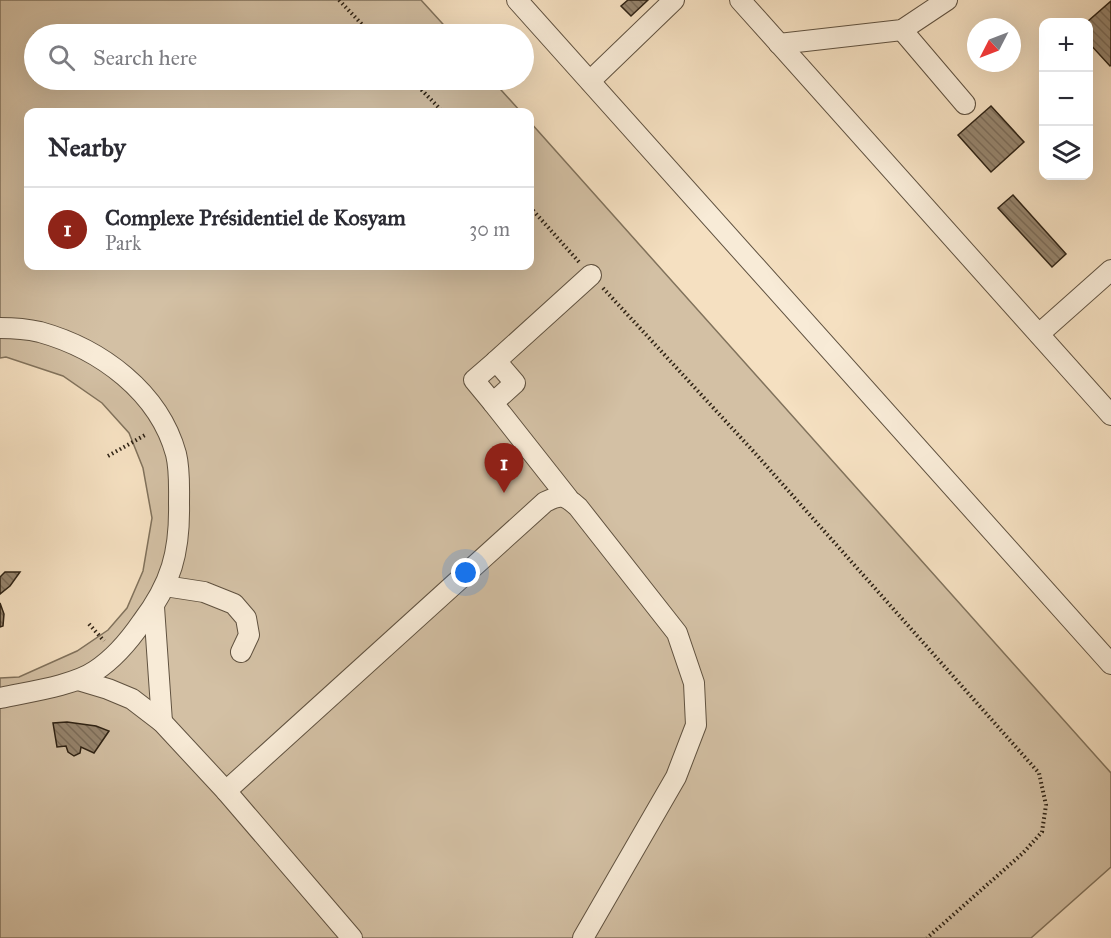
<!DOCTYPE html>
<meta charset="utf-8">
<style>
body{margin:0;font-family:"IM FELL Great Primer",serif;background:#f2f2f3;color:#2b2b33}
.controls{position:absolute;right:18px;top:18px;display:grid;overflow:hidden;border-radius:12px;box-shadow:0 6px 24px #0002}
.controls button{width:54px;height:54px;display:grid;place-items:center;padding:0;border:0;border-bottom:2px solid #e1e1e2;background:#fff;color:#2b2b33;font:30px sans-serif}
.compass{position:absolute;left:967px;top:18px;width:54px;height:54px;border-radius:50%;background:#fff;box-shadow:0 6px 24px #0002;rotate:228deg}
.you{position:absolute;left:466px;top:573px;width:21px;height:21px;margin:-15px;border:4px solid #fff;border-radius:50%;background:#1a73e8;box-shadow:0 0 0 9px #1a73e833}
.badge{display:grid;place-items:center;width:39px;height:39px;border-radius:50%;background:#8f2418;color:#fff;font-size:20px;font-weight:700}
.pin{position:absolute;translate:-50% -50px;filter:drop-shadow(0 2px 3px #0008)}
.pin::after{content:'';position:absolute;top:32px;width:21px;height:18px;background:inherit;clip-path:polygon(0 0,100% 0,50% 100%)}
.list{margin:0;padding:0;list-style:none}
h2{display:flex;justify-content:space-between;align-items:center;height:78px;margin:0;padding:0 24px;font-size:26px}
h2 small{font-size:20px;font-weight:400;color:#7c7c81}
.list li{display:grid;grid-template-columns:39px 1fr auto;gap:18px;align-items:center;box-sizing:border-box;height:84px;padding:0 24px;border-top:2px solid #e1e1e2}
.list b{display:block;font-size:22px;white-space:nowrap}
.list p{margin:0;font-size:20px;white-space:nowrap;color:#7c7c81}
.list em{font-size:20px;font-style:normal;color:#7c7c81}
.icon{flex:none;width:33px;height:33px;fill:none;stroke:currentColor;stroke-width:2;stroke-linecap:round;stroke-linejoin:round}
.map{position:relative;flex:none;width:1111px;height:938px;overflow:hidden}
.search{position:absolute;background:#fff;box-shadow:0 6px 24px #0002;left:24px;top:24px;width:510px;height:66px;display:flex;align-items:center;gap:15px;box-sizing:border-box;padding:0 21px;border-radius:33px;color:#7c7c81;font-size:22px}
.panel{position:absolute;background:#fff;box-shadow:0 6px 24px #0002;left:24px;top:108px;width:510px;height:162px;border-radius:12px}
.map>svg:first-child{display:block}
.green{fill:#d3c0a4;stroke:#81725c;stroke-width:1.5}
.building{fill:url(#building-back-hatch);stroke:#2f2315;stroke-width:1.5}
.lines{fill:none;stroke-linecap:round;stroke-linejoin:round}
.minor-casing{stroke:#605240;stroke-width:22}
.path{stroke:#2f2315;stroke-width:4;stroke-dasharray:1.5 3;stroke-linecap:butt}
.minor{stroke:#f8ebd7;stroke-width:20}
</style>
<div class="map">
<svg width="1111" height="938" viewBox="0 0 1111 938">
<defs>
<pattern id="building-back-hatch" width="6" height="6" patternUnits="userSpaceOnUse" patternTransform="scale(1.5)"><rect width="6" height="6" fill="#96856e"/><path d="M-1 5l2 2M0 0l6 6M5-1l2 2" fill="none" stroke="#7b6c59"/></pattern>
</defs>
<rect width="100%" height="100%" fill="#f5e0c1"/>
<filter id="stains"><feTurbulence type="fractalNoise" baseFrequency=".00333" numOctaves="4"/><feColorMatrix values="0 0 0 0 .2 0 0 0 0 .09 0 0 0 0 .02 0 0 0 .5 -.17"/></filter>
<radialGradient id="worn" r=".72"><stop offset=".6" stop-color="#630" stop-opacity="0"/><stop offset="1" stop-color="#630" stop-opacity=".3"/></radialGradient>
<path class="green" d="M 0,0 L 421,0 L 452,34 L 34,34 L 34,80 L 492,80 L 521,112 L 28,112 L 28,266 L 530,266 L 530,122 L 1111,773 L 1111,867 L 1031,938 L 0,938 L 0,678 L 19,677 L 77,651 L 108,630 L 127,608 L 143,571 L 152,518 L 143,468 L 129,433 L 102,403 L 63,376 L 6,357 L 0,358 Z"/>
<g class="building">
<path d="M 628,0 L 648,0 L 631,16 L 621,6 Z"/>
<path d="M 1111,1 L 1111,65 L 1110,66 L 1088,42 L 1088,22 L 1087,22 Z"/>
<path d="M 991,106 L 1024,142 L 991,172 L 958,135 Z"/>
<path d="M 1013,195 L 1066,254 L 1052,267 L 998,208 Z"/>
<path d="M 5,572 L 20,572 L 10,586 L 0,594 L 0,577 Z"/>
<path d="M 0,603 L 4,614 L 3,626 L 0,627 Z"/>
<path d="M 67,722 L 96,726 L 109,731 L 94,753 L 81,747 L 80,753 L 74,756 L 68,752 L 66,746 L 57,747 L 53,723 Z"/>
</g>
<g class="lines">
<defs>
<g id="minor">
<path d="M 517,0 L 1111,664"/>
<path d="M 740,0 L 1111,415"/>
<path d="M 902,30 L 965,104"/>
<path d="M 779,44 L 902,30 L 947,0"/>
<path d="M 590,81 L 674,0"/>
<path d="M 0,328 C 14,328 27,329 40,332 C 101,349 159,392 176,454 C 180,470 179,488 179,504 C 180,552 171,584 142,622 C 129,641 115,658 95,671 C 73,686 27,692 0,698"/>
<path d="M 1039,334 L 1111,270"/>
<path d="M 493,403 L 474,380 L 496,361"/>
<path d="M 568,498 L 493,403 L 515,383 L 496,361 L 591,275"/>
<path d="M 165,586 L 204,592 L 234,604 L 246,618 L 249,635 L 241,652"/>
<path d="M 154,607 L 162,722"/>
<path d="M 78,680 L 108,689 L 132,699 L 162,722 L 226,791 L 352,938"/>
<path d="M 226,791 L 545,502 C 561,494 565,495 578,507 L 677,633 L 694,683 L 696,725 L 676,777 L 583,938"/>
</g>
</defs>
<use href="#minor" class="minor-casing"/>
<g class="path">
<path d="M 339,0 L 371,34"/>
<path d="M 412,80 L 443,112"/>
<path d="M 530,207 L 579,262"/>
<path d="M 603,288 L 754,452 L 1039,773 L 1046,805 L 1042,832 L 1023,853 L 927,938"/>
<path d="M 108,456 L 147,434"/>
<path d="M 89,624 L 104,641"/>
</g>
<use href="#minor" class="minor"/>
</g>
<rect width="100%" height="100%" filter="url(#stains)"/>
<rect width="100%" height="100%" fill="url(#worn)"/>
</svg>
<div class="controls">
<button>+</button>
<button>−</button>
<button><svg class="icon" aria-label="layers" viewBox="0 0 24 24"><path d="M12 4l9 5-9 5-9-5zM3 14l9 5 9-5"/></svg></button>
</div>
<svg class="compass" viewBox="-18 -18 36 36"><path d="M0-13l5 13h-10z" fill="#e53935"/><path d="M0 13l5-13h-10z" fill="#7c7c81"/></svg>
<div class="you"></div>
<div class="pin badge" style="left:504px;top:493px">1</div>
<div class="search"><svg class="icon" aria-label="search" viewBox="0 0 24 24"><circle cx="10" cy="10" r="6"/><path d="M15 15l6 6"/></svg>Search here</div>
<section class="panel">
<h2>Nearby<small></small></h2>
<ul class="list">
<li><span class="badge">1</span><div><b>Complexe Présidentiel de Kosyam</b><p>Park</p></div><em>30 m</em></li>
</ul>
</section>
</div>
